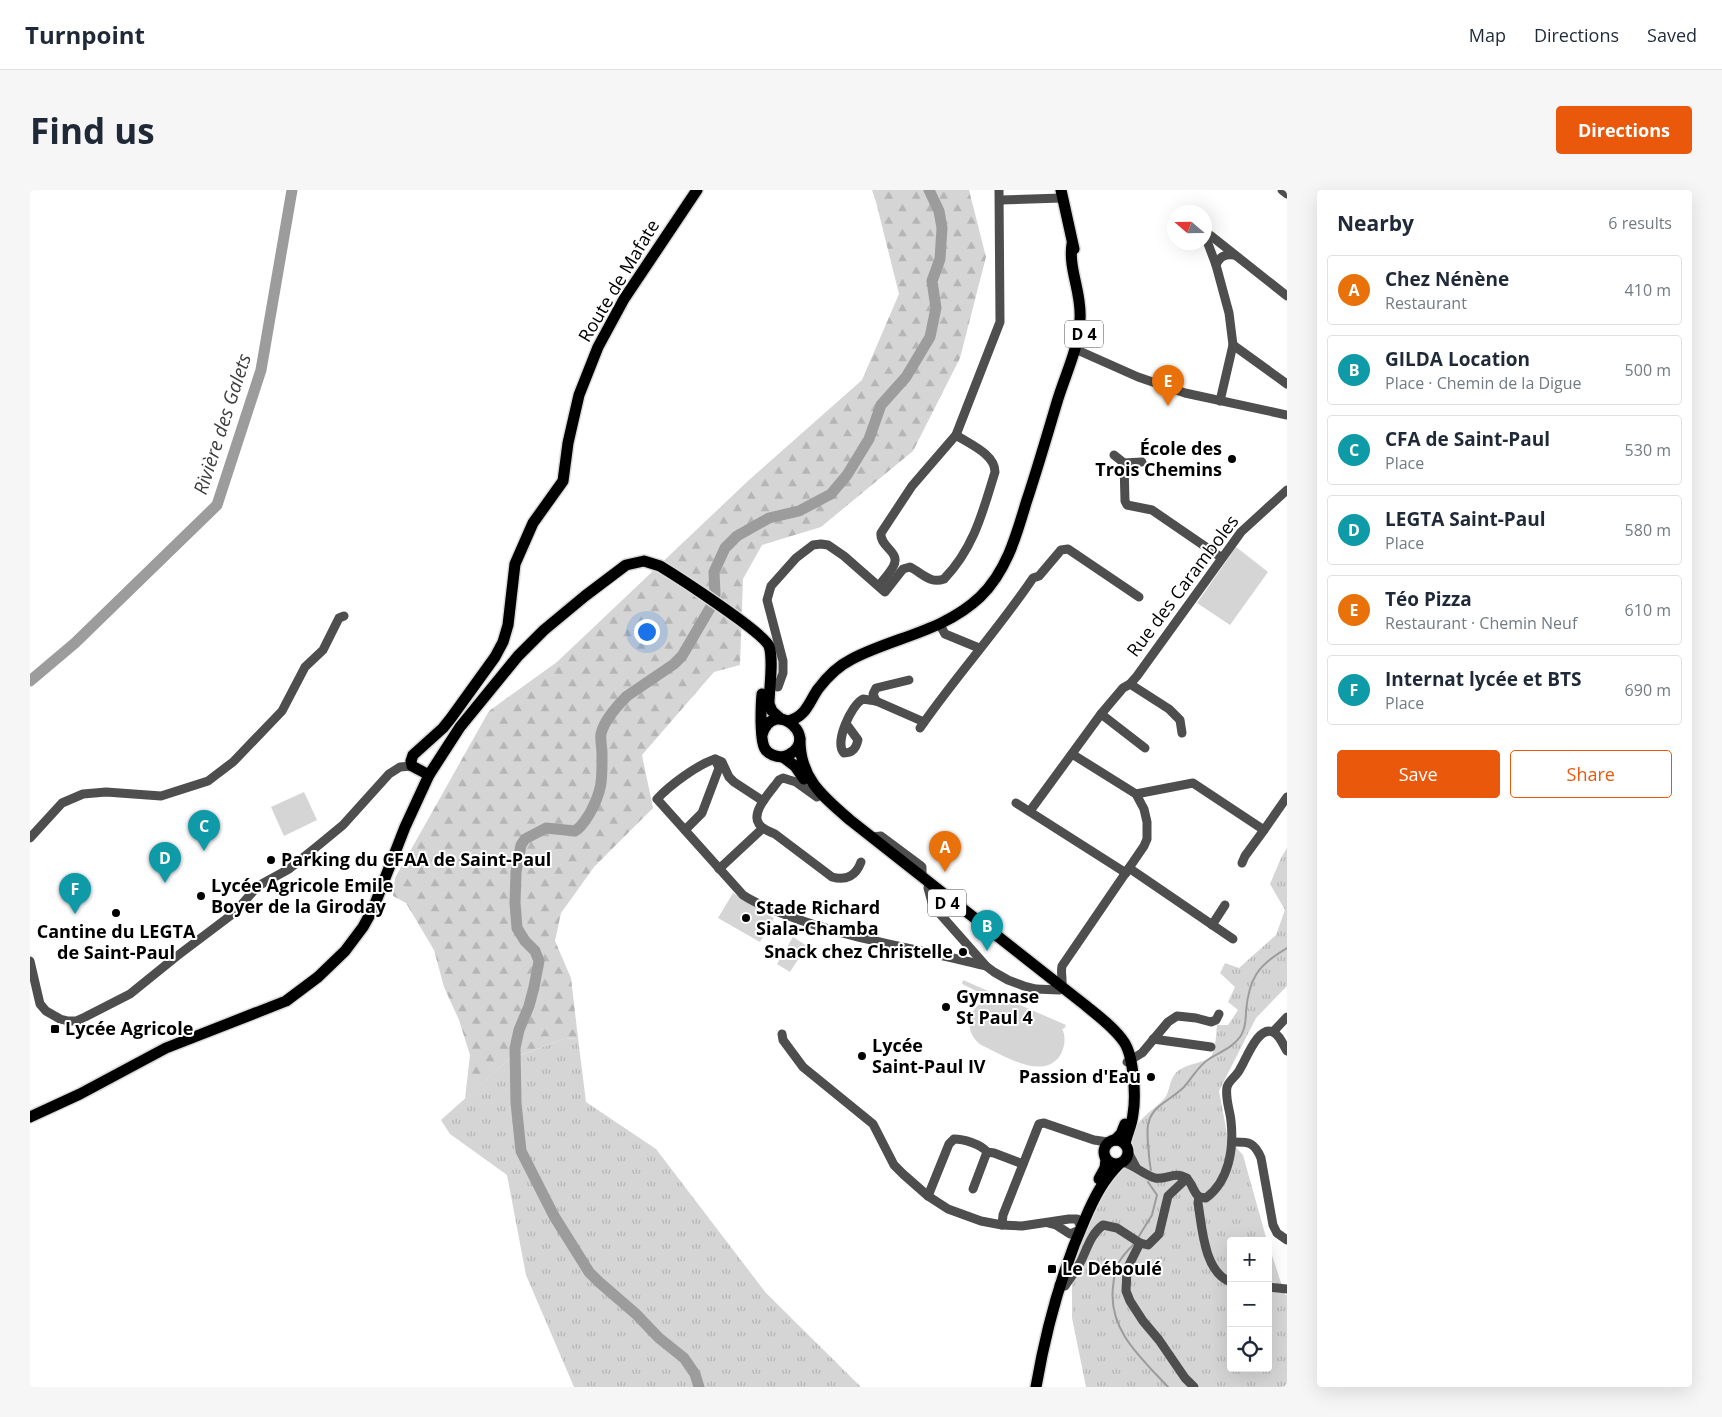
<!DOCTYPE html>
<meta charset="utf-8">
<style>
body{margin:0;font-family:"Open Sans",sans-serif;background:#f6f6f7;color:#1f2937}
.controls{position:absolute;right:15px;bottom:15px;display:grid;overflow:hidden;border-radius:5px;box-shadow:0 5px 20px #0002}
.controls button{width:45px;height:45px;display:grid;place-items:center;padding:0;border:0;border-bottom:1px solid #e0e1e3;background:#fff;color:#1f2937;font:25px sans-serif}
.compass{position:absolute;left:1137px;top:15px;width:45px;height:45px;border-radius:50%;background:#fff;box-shadow:0 5px 20px #0002;rotate:290deg}
.you{position:absolute;left:616px;top:441px;width:18px;height:18px;margin:-12px;border:4px solid #fff;border-radius:50%;background:#1a73e8;box-shadow:0 0 0 8px #1a73e833}
.badge{display:grid;place-items:center;width:32px;height:32px;border-radius:50%;background:#ea580c;color:#fff;font-size:16px;font-weight:700}
.pin{position:absolute;translate:-50% -41px;filter:drop-shadow(0 1px 2px #0008)}
.pin::after{content:'';position:absolute;top:26px;width:18px;height:15px;background:inherit;clip-path:polygon(0 0,100% 0,50% 100%)}
.list{margin:0;padding:0;list-style:none}
h2{display:flex;justify-content:space-between;align-items:center;height:65px;margin:0;padding:0 20px;font-size:21px}
h2 small{font-size:16px;font-weight:400;color:#747a83}
.list li{display:grid;grid-template-columns:32px 1fr auto;gap:15px;align-items:center;box-sizing:border-box;height:70px;margin:0 10px 10px;padding:0 10px;border:1px solid #e0e1e3;border-radius:5px}
.list b{display:block;font-size:19px;white-space:nowrap}
.list p{margin:0;font-size:16px;white-space:nowrap;color:#747a83}
.list em{font-size:16px;font-style:normal;color:#747a83}
.actions{display:flex;gap:10px;padding:15px 20px}
.actions a{flex:1;padding:11px 0;border:1px solid #ea580c;border-radius:5px;text-align:center;font-size:18px;color:#ea580c}
.actions .main{background:#ea580c;color:#fff}
.icon{flex:none;width:28px;height:28px;fill:none;stroke:currentColor;stroke-width:2;stroke-linecap:round;stroke-linejoin:round}
.map{position:relative;flex:none;width:1257px;height:1197px;overflow:hidden;border-radius:5px}
header{display:flex;align-items:center;gap:30px;box-sizing:border-box;height:70px;padding:0 25px;background:#fff;border-bottom:1px solid #e0e1e3}
header strong{font-size:24px}
nav{display:flex;gap:28px;margin-inline-start:auto;font-size:18px}
.intro{display:flex;align-items:center;justify-content:space-between;box-sizing:border-box;height:120px;padding:0 30px}
h1{margin:0;font-size:35px}
.button{padding:12px 22px;border-radius:5px;background:#ea580c;color:#fff;font-size:18px;font-weight:700}
main{display:flex;gap:30px;padding:0 30px}
aside{flex:1;background:#fff;border-radius:5px;box-shadow:0 5px 20px #0002}
.map>svg:first-child{display:block}
.grass{fill:url(#grass-tufts)}
.forest{fill:url(#forest-firs)}
.pitch{fill:#d5d5d5}
.lines{fill:none;stroke-linecap:round;stroke-linejoin:round}
.stream{stroke:#9c9c9c;stroke-width:2}
.river{stroke:#9c9c9c;stroke-width:11}
.major-casing{stroke:#dbdbdb;stroke-width:14}
.minor{stroke:#4e4e4e;stroke-width:9}
.major{stroke:#000;stroke-width:11}
.poi-dot{fill:#000;stroke:#fff;stroke-width:2}
.labels{text-anchor:middle;stroke-width:4;stroke-linejoin:round;paint-order:stroke}
.shield{fill:#fff;stroke:#4c4c4c;stroke-width:1}
.shield-label{font-size:16px;font-weight:bold;fill:#000}
.street-label{font-size:18px;fill:#000;stroke:#fff}
.poi-label{font-size:18px;font-weight:bold;fill:#000;stroke:#fff;text-anchor:start}
.water-label{font-size:19px;font-style:italic;fill:#3d3d3d;stroke:#fff}
</style>
<header>
<strong>Turnpoint</strong>
<nav><a>Map</a><a>Directions</a><a>Saved</a></nav>
</header>
<div class="intro"><h1>Find us</h1><a class="button">Directions</a></div>
<main>
<div class="map">
<svg width="1257" height="1197" viewBox="0 0 1257 1197">
<defs>
<pattern id="grass-tufts" width="24" height="20" patternUnits="userSpaceOnUse" patternTransform="scale(1.25)"><rect width="24" height="20" fill="#d5d5d5"/><path d="M3 7l-1-3M5 7V3M7 7l1-3M15 17l-1-3M17 17v-4M19 17l1-3" fill="none" stroke="#b5b5b5"/></pattern>
<pattern id="forest-firs" width="22" height="20" patternUnits="userSpaceOnUse" patternTransform="scale(1.25)"><rect width="22" height="20" fill="#d5d5d5"/><path d="M5 1l3.5 6h-7zM16 11l3.5 6h-7z" fill="#b5b5b5"/></pattern>
</defs>
<rect width="100%" height="100%" fill="#fff"/>
<g class="grass">
<path d="M 1257,658 L 1257,796 L 1226,828 L 1189,901 L 1198,949 L 1213,965 L 1237,1051 L 1201,1051 L 1201,1178 L 1238,1178 L 1238,1053 L 1255,1105 L 1257,1105 L 1257,1197 L 1056,1197 L 1042,1128 L 1042,1075 L 1054,1043 L 1071,1008 L 1103,961 C 1096,934 1119,925 1134,909 C 1140,902 1139,891 1145,884 C 1153,873 1176,874 1182,865 C 1186,857 1186,844 1187,835 L 1198,835 L 1208,820 L 1198,812 L 1205,797 L 1190,783 L 1195,773 L 1209,778 L 1246,745 L 1255,720 L 1240,694 L 1251,668 Z"/>
<path d="M 548,848 L 556,912 L 626,959 L 736,1103 L 831,1197 L 544,1197 L 496,1085 L 477,985 L 420,944 L 411,930 L 478,870 L 534,849 Z"/>
</g>
<path class="forest" d="M 842,0 L 939,0 L 956,67 L 930,168 L 883,261 L 791,337 L 732,355 L 713,389 L 710,475 L 684,482 L 612,565 L 623,618 L 564,677 L 531,723 L 525,751 L 541,788 L 548,848 L 534,849 L 478,870 L 435,909 L 440,865 L 429,830 L 414,797 L 404,760 L 376,713 L 363,706 L 365,688 L 459,521 L 527,472 L 719,290 L 832,190 L 869,104 L 846,12 Z"/>
<g class="pitch">
<path d="M 1206,357 L 1238,382 L 1200,435 L 1167,413 Z"/>
<path d="M 274,602 L 287,630 L 254,646 L 241,617 Z"/>
<path d="M 703,703 L 744,728 L 730,752 L 688,728 Z"/>
<path d="M 763,747 L 777,756 L 760,782 L 747,774 Z"/>
<path d="M 933,790 L 1036,835 L 1034,839 L 1032,838 C 1036,847 1035,856 1031,864 C 1014,893 972,864 951,855 C 931,840 939,814 961,808 L 932,794 Z"/>
</g>
<g class="lines">
<g class="stream">
<path d="M 1121,980 C 1119,971 1119,963 1118,954 C 1117,940 1116,929 1127,918 C 1135,911 1146,905 1154,897 C 1163,887 1168,876 1179,869 C 1190,862 1202,858 1210,847 C 1215,840 1216,830 1216,821 C 1219,788 1228,775 1257,758"/>
<path d="M 1109,1046 L 1122,1025 L 1127,1005 L 1118,992"/>
<path d="M 1104,1054 C 1089,1069 1085,1075 1083,1097 C 1078,1140 1111,1168 1138,1197"/>
</g>
<g class="river">
<path d="M 0,491 L 45,453 L 187,315 L 231,180 L 262,0"/>
<path d="M 669,1197 L 665,1184 L 654,1168 L 629,1148 L 606,1124 L 569,1092 L 559,1082 L 524,1026 L 491,961 L 486,913 L 485,858 L 489,840 L 499,816 L 504,797 L 509,771 L 505,761 L 495,751 L 487,738 L 485,713 L 486,682 L 491,655 L 495,649 L 516,638 L 545,641 C 552,637 556,629 560,623 C 573,599 572,589 572,563 C 572,557 570,550 571,544 C 574,530 588,515 597,506 L 644,474 L 652,466 L 683,413 L 685,404 L 684,382 L 695,358 L 707,346 L 739,328 L 769,321 L 801,304 L 817,285 L 839,249 L 851,215 L 876,187 L 900,147 L 906,118 L 902,91 L 910,69 L 912,38 L 909,21 L 899,0"/>
</g>
<defs>
<g id="major">
<path d="M 1031,0 L 1044,59"/>
<path d="M 758,531 C 776,527 779,512 788,499 C 797,487 808,476 822,469 C 864,447 913,442 950,407 C 976,382 986,347 996,313 C 1007,280 1017,246 1027,212 C 1035,185 1049,158 1050,129 C 1052,103 1038,79 1042,54"/>
<path d="M 732,545 C 744,504 796,553 753,567 C 730,566 732,551 731,532 C 731,523 731,514 732,504"/>
<path d="M 770,548 C 769,587 792,606 820,630 L 1055,815 C 1068,826 1084,837 1094,852 C 1104,867 1106,907 1103,924 C 1102,935 1097,944 1095,954"/>
<path d="M 753,567 L 765,576 L 774,589"/>
<path d="M 399,585 L 382,576 L 381,571 L 383,565 L 413,538 L 421,528 L 465,467 L 473,452 L 478,435 L 485,374 L 503,333 L 533,291 L 538,253 L 549,205 L 568,157 L 594,109 L 667,0"/>
<path d="M 0,927 L 50,904 L 136,858 L 256,811 L 288,787 L 315,761 L 333,737 L 343,719 L 375,637 L 399,585 L 430,537 L 488,466 L 514,440 L 555,406 L 596,375 L 614,371 L 630,376 C 648,387 733,442 739,456 C 744,470 739,499 739,514 L 742,521 L 751,529"/>
<circle cx="1086" cy="962" r="12"/>
<path d="M 1085,950 L 1091,944 L 1095,934"/>
<path d="M 1069,989 L 1075,978 L 1076,970"/>
<path d="M 1006,1197 C 1016,1139 1031,1083 1055,1029 C 1064,1008 1073,990 1089,974"/>
</g>
</defs>
<use href="#major" class="major-casing"/>
<g class="minor">
<path d="M 1252,0 L 1257,4"/>
<path d="M 970,10 L 1032,8"/>
<path d="M 1186,75 C 1190,66 1195,64 1204,65"/>
<path d="M 1203,155 L 1257,194"/>
<path d="M 1045,159 L 1108,187 L 1155,203 L 1257,225"/>
<path d="M 1190,211 L 1203,155 L 1199,123 L 1186,75 L 1177,51 L 1178,45 L 1180,45 L 1257,106"/>
<path d="M 1084,265 L 1094,273 L 1112,272"/>
<path d="M 1094,273 L 1095,311 L 1097,315 L 1122,320 L 1192,368"/>
<path d="M 849,396 C 853,390 859,384 863,377 C 872,362 849,357 851,343 L 882,296 L 926,245 L 970,132 L 969,0"/>
<path d="M 910,435 L 915,444 L 949,458"/>
<path d="M 1100,494 L 1139,519 L 1150,530 L 1152,543"/>
<path d="M 748,497 L 753,483 L 753,471 L 737,410 L 741,396 L 766,368 L 783,355 L 791,354 L 798,355 L 814,366 L 855,402 L 873,379 L 880,377 C 892,383 900,394 914,389 C 944,358 953,321 965,282 C 965,264 939,254 926,245"/>
<path d="M 846,511 L 843,504 L 846,498 L 879,490"/>
<path d="M 1071,524 L 1115,558"/>
<path d="M 817,535 L 828,550 C 826,558 823,563 814,563 C 804,553 821,515 833,509 L 846,511 L 894,532"/>
<path d="M 890,538 C 926,486 968,440 1003,388 L 1009,386 L 1031,360 L 1038,359 L 1109,407"/>
<path d="M 1106,604 L 1163,593 L 1234,640 L 1257,607"/>
<path d="M 787,607 L 766,592 L 753,588 L 749,590 C 742,600 720,622 729,634 C 733,640 739,641 745,644 L 802,687 C 816,691 826,686 831,672"/>
<path d="M 733,611 L 704,592 L 699,587 L 692,572 L 685,569 C 667,575 640,595 627,609 L 713,705 C 728,715 743,720 759,726 C 822,750 891,759 956,776"/>
<path d="M 986,613 L 1096,683"/>
<path d="M 1000,621 L 1071,524 L 1093,498 L 1100,494 L 1107,486 L 1211,342 L 1257,300"/>
<path d="M 655,640 L 672,623 L 689,578 L 685,569"/>
<path d="M 842,647 L 851,646 L 890,675 L 892,677 L 892,686"/>
<path d="M 0,648 L 32,613 L 53,604 L 76,602 L 131,606 L 178,591 L 203,572 L 252,521 L 275,477 L 293,460 L 309,428 L 314,426"/>
<path d="M 1212,673 L 1215,666 L 1234,640"/>
<path d="M 1099,678 L 1203,749"/>
<path d="M 689,679 L 733,638"/>
<path d="M 900,693 L 898,698 L 903,716 L 956,776 L 964,782 L 978,790 L 994,796 L 1006,799 L 1029,800 C 1035,793 1030,785 1032,776 L 1114,656 L 1117,649 L 1117,632 L 1114,619 L 1106,604 L 1042,564"/>
<path d="M 1182,735 L 1195,715"/>
<path d="M 0,771 L 10,814 L 16,821 L 30,829 L 38,831 L 46,831 L 55,827 L 100,804 L 147,766 L 204,723 L 228,696 L 259,679 L 290,654 L 313,635 L 359,584 L 370,577 L 382,576"/>
<path d="M 1243,842 L 1257,827"/>
<path d="M 752,844 L 753,850 L 773,877 L 843,934 L 864,975 L 873,984 L 898,1006 L 918,1019 L 951,1031 L 972,1035 L 992,1036 L 1039,1029 L 1047,1029 L 1051,1037"/>
<path d="M 1123,849 L 1181,857"/>
<path d="M 1097,872 L 1112,863 L 1138,832 L 1147,826 L 1166,828 L 1181,832 L 1186,830 L 1189,824"/>
<path d="M 1202,952 C 1218,952 1224,951 1231,968 L 1243,1035 L 1247,1043 L 1257,1050"/>
<path d="M 1098,962 L 1106,977"/>
<path d="M 1093,972 C 1106,976 1114,985 1125,988 C 1136,990 1145,981 1156,988 C 1162,992 1163,1002 1169,1007"/>
<path d="M 943,999 L 957,962"/>
<path d="M 898,1006 L 919,954 L 924,949 C 933,949 951,954 957,962 L 964,963 L 993,974"/>
<path d="M 1169,1007 L 1176,1008 C 1199,991 1204,959 1201,931 C 1200,920 1195,909 1197,897 C 1199,890 1207,886 1210,879 C 1216,870 1228,835 1243,842 C 1250,845 1253,855 1257,861"/>
<path d="M 1169,1007 L 1168,1013 C 1172,1037 1174,1083 1201,1092"/>
<path d="M 1018,1033 L 1026,1035 L 1040,1044 L 1050,1040"/>
<path d="M 972,1035 L 973,1025 L 1009,934 L 1014,933 L 1064,950 L 1078,952"/>
<path d="M 1110,1053 L 1118,1055 L 1129,1044 L 1138,1006 L 1157,988"/>
<path d="M 1029,1095 L 1035,1096 C 1041,1087 1048,1078 1052,1069 C 1058,1056 1062,1043 1073,1035 L 1087,1038 L 1110,1053 L 1097,1079 L 1096,1101 L 1100,1111 L 1113,1131 L 1129,1150 L 1155,1188 L 1164,1197"/>
<path d="M 1238,1097 L 1257,1099"/>
</g>
<use href="#major" class="major"/>
</g>
<g class="poi-dot">
<circle cx="1202" cy="269" r="5"/>
<circle cx="241" cy="670" r="5"/>
<circle cx="171" cy="706" r="5"/>
<circle cx="86" cy="723" r="5"/>
<circle cx="716" cy="728" r="5"/>
<circle cx="933" cy="762" r="5"/>
<circle cx="916" cy="817" r="5"/>
<rect x="20" y="834" width="10" height="10" rx="2.5"/>
<circle cx="832" cy="866" r="5"/>
<circle cx="1121" cy="887" r="5"/>
<rect x="1017" y="1074" width="10" height="10" rx="2.5"/>
</g>
<g class="labels">
<g class="shield">
<rect x="1035" y="130.5" width="38" height="27" rx="4"/>
<rect x="898" y="699.5" width="38" height="27" rx="4"/>
</g>
<g class="shield-label">
<text x="1054" y="150">D 4</text>
<text x="917" y="719">D 4</text>
</g>
<g class="street-label">
<text transform="translate(589 91) rotate(-59)" y="6">Route de Mafate</text>
<text transform="translate(1153 396) rotate(-53)" y="6">Rue des Caramboles</text>
</g>
<g class="poi-label">
<text x="1192" y="265" text-anchor="end">École des<tspan x="1192" dy="21">Trois Chemins</tspan></text>
<text x="251" y="676">Parking du CFAA de Saint-Paul</text>
<text x="181" y="702">Lycée Agricole Emile<tspan x="181" dy="21">Boyer de la Giroday</tspan></text>
<text x="726" y="724">Stade Richard<tspan x="726" dy="21">Siala-Chamba</tspan></text>
<text x="86" y="748" text-anchor="middle">Cantine du LEGTA<tspan x="86" dy="21">de Saint-Paul</tspan></text>
<text x="923" y="768" text-anchor="end">Snack chez Christelle</text>
<text x="926" y="813">Gymnase<tspan x="926" dy="21">St Paul 4</tspan></text>
<text x="35" y="845">Lycée Agricole</text>
<text x="842" y="862">Lycée<tspan x="842" dy="21">Saint-Paul IV</tspan></text>
<text x="1111" y="893" text-anchor="end">Passion d'Eau</text>
<text x="1032" y="1085">Le Déboulé</text>
</g>
<g class="water-label">
<text transform="translate(192 234) rotate(-72)" y="7">Rivière des Galets</text>
</g>
</g>
</svg>
<div class="controls">
<button>+</button>
<button>−</button>
<button><svg class="icon" aria-label="locate" viewBox="0 0 24 24"><circle cx="12" cy="12" r="6"/><path d="M12 2v4M12 18v4M2 12h4M18 12h4"/></svg></button>
</div>
<svg class="compass" viewBox="-18 -18 36 36"><path d="M0-13l5 13h-10z" fill="#e53935"/><path d="M0 13l5-13h-10z" fill="#747a83"/></svg>
<div class="you"></div>
<div class="pin badge" style="left:915px;top:682px;background:#e8710a">A</div>
<div class="pin badge" style="left:957px;top:761px;background:#0f9aa8">B</div>
<div class="pin badge" style="left:174px;top:661px;background:#0f9aa8">C</div>
<div class="pin badge" style="left:135px;top:693px;background:#0f9aa8">D</div>
<div class="pin badge" style="left:1138px;top:216px;background:#e8710a">E</div>
<div class="pin badge" style="left:45px;top:724px;background:#0f9aa8">F</div>
</div>
<aside>
<h2>Nearby<small>6 results</small></h2>
<ul class="list">
<li><span class="badge" style="background:#e8710a">A</span><div><b>Chez Nénène</b><p>Restaurant</p></div><em>410 m</em></li>
<li><span class="badge" style="background:#0f9aa8">B</span><div><b>GILDA Location</b><p>Place · Chemin de la Digue</p></div><em>500 m</em></li>
<li><span class="badge" style="background:#0f9aa8">C</span><div><b>CFA de Saint-Paul</b><p>Place</p></div><em>530 m</em></li>
<li><span class="badge" style="background:#0f9aa8">D</span><div><b>LEGTA Saint-Paul</b><p>Place</p></div><em>580 m</em></li>
<li><span class="badge" style="background:#e8710a">E</span><div><b>Téo Pizza</b><p>Restaurant · Chemin Neuf</p></div><em>610 m</em></li>
<li><span class="badge" style="background:#0f9aa8">F</span><div><b>Internat lycée et BTS</b><p>Place</p></div><em>690 m</em></li>
</ul>
<div class="actions"><a class="main">Save</a><a>Share</a></div>
</aside>
</main>
